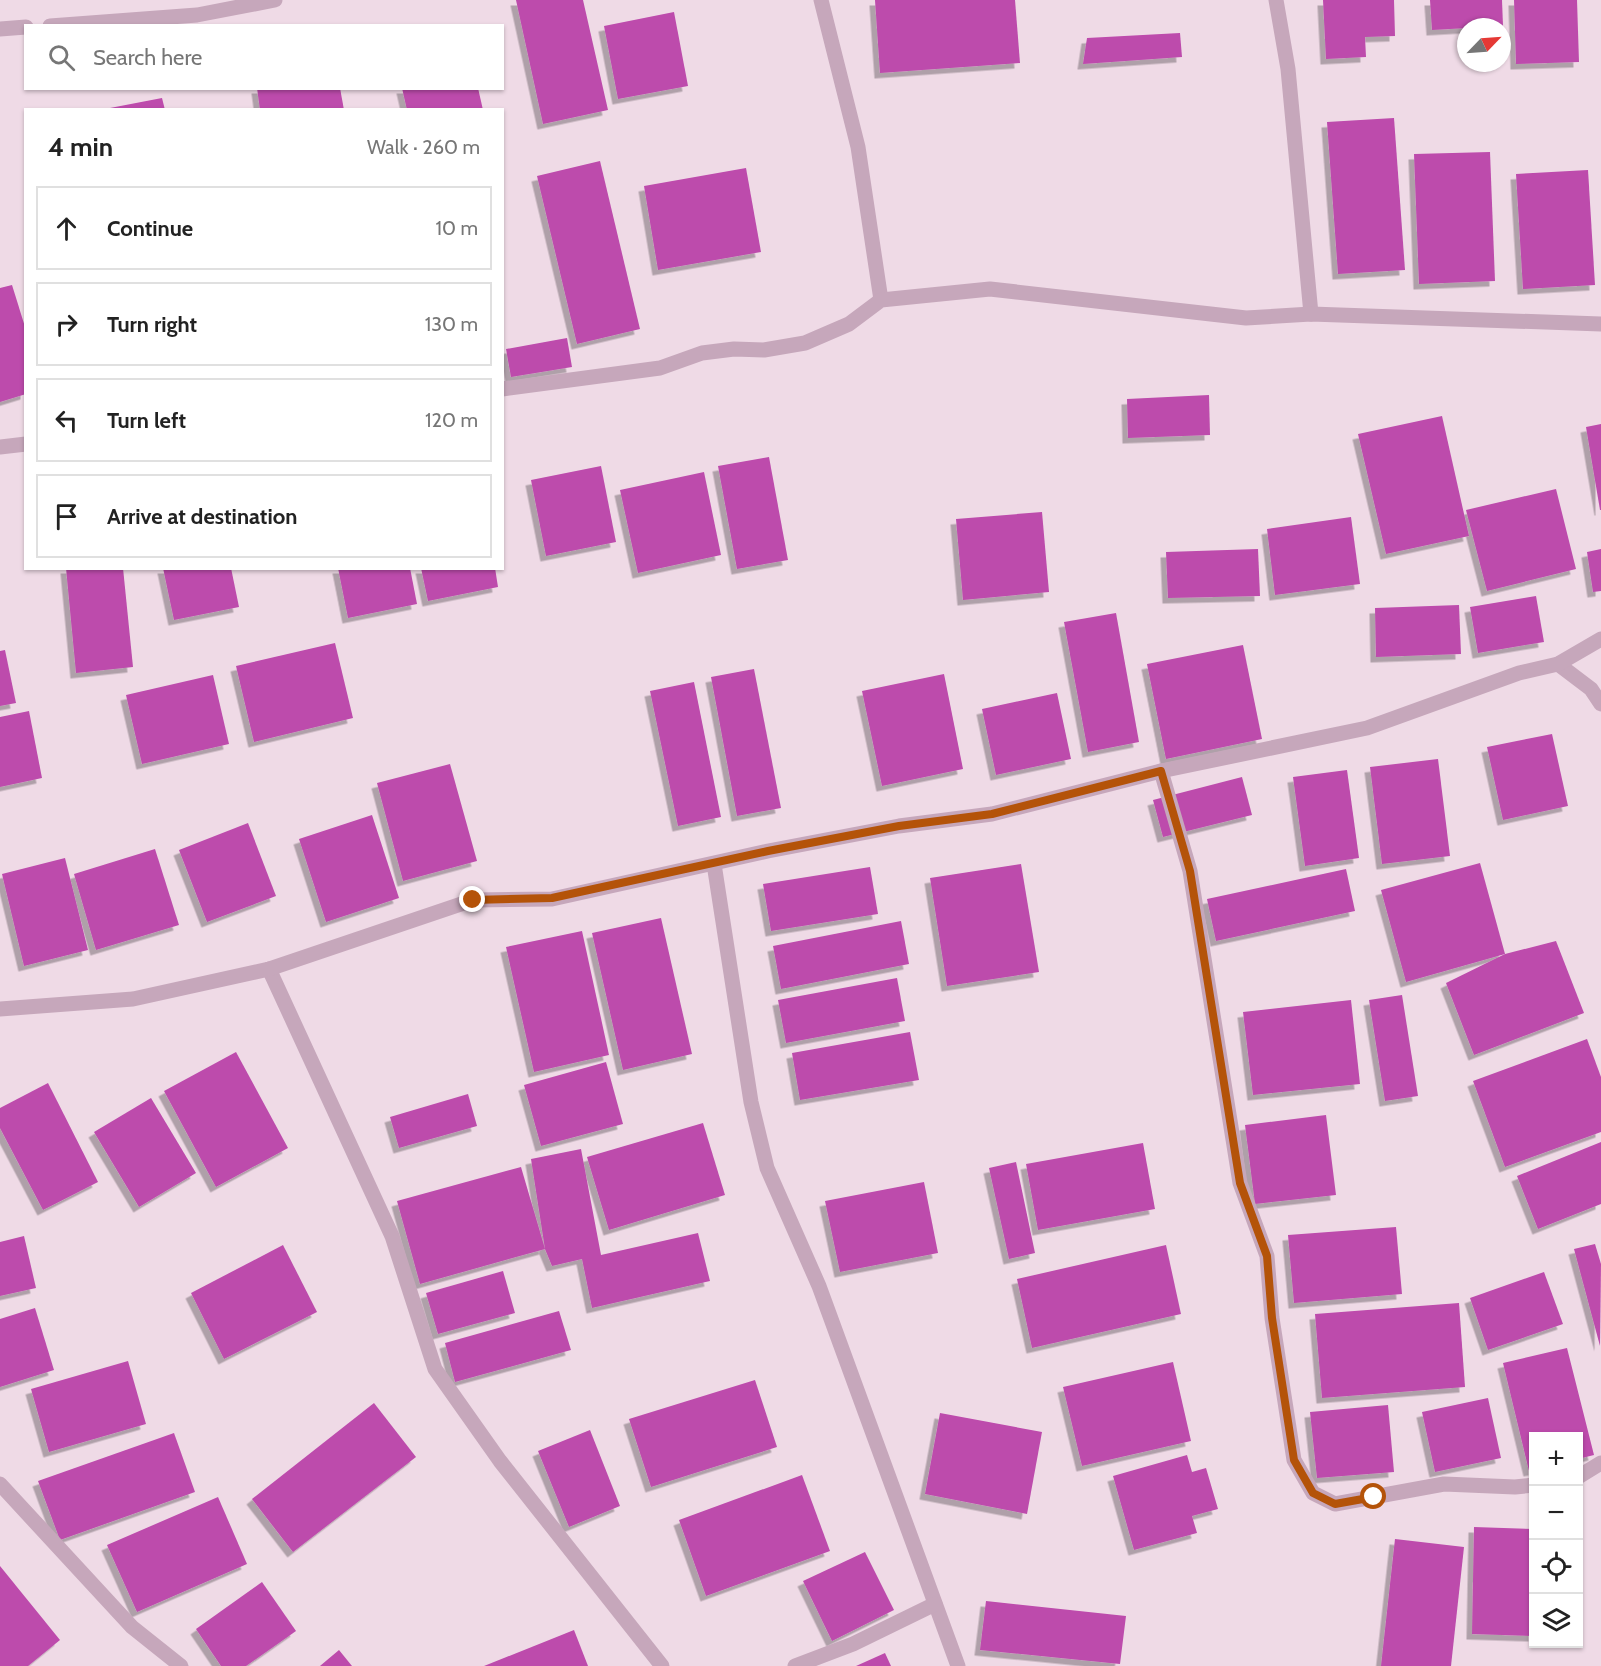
<!DOCTYPE html>
<meta charset="utf-8">
<style>
body{margin:0;font-family:Cabin,sans-serif;background:#f2f2f2;color:#222}
.controls{position:absolute;right:18px;bottom:18px;display:grid;overflow:hidden;border-radius:0px;box-shadow:0 2px 4px #0004}
.controls button{width:54px;height:54px;display:grid;place-items:center;padding:0;border:0;border-bottom:2px solid #e0e0e0;background:#fff;color:#222;font:30px sans-serif}
.compass{position:absolute;left:1457px;top:18px;width:54px;height:54px;border-radius:50%;background:#fff;box-shadow:0 2px 4px #0004;rotate:65deg}
.stop{position:absolute;width:18px;height:18px;margin:-14px;border:4px solid #b45309;border-radius:50%;background:#fff}
.stop.end{background:#b45309;border-color:#fff;box-shadow:0 2px 6px #0008}
.list{margin:0;padding:0;list-style:none}
h2{display:flex;justify-content:space-between;align-items:center;height:78px;margin:0;padding:0 24px;font-size:26px}
h2 small{font-size:20px;font-weight:400;color:#767676}
.list li{display:grid;grid-template-columns:39px 1fr auto;gap:18px;align-items:center;box-sizing:border-box;height:84px;margin:0 12px 12px;padding:0 12px;border:2px solid #e0e0e0;border-radius:0px}
.list b{display:block;font-size:22px;white-space:nowrap}
.list em{font-size:20px;font-style:normal;color:#767676}
.icon{flex:none;width:33px;height:33px;fill:none;stroke:currentColor;stroke-width:2;stroke-linecap:round;stroke-linejoin:round}
.map{position:relative;flex:none;width:1601px;height:1666px;overflow:hidden}
.search{position:absolute;background:#fff;box-shadow:0 2px 4px #0004;left:24px;top:24px;width:480px;height:66px;display:flex;align-items:center;gap:15px;box-sizing:border-box;padding:0 21px;border-radius:0px;color:#767676;font-size:22px}
.panel{position:absolute;background:#fff;box-shadow:0 2px 4px #0004;left:24px;top:108px;width:480px;height:462px;border-radius:0px}
.map>svg:first-child{display:block}
.building{fill:#bd4bac;filter:url(#shadow)}
.lines{fill:none;stroke-linecap:round;stroke-linejoin:round}
.street{stroke:#c6a7bb;stroke-width:15}
.route{stroke:#b45309;stroke-width:8}
</style>
<div class="map">
<svg width="1601" height="1666" viewBox="0 0 1601 1666">
<defs>
<filter id="shadow"><feDropShadow dx="-5.5" dy="5.5" stdDeviation="0" flood-color="#0004"/></filter>
</defs>
<rect width="100%" height="100%" fill="#efdae6"/>
<g class="building">
<path d="M 516,0 L 583,0 L 608,110 L 543,124 Z"/>
<path d="M 875,0 L 1015,0 L 1020,63 L 880,73 Z"/>
<path d="M 1323,0 L 1394,0 L 1395,36 L 1365,37 L 1366,57 L 1326,59 Z"/>
<path d="M 1430,0 L 1502,0 L 1503,26 L 1432,30 Z"/>
<path d="M 1514,0 L 1577,0 L 1579,62 L 1516,64 Z"/>
<path d="M 674,12 L 688,86 L 618,99 L 604,26 Z"/>
<path d="M 1180,33 L 1182,57 L 1083,64 L 1087,38 Z"/>
<path d="M 257,88 L 340,88 L 344,110 L 260,110 Z"/>
<path d="M 402,88 L 478,88 L 483,110 L 407,110 Z"/>
<path d="M 162,98 L 165,110 L 110,110 L 110,108 Z"/>
<path d="M 1394,118 L 1405,270 L 1338,274 L 1327,122 Z"/>
<path d="M 1490,152 L 1495,281 L 1419,284 L 1414,154 Z"/>
<path d="M 600,161 L 640,329 L 577,344 L 537,176 Z"/>
<path d="M 746,168 L 761,252 L 658,270 L 644,186 Z"/>
<path d="M 1588,170 L 1595,285 L 1523,289 L 1516,174 Z"/>
<path d="M 12,285 L 26,330 L 26,394 L 0,402 L 0,288 Z"/>
<path d="M 567,338 L 572,367 L 511,377 L 506,349 Z"/>
<path d="M 1209,395 L 1210,435 L 1128,438 L 1127,399 Z"/>
<path d="M 1442,416 L 1469,536 L 1386,554 L 1358,434 Z"/>
<path d="M 1601,424 L 1601,510 L 1600,510 L 1586,427 Z"/>
<path d="M 769,457 L 788,560 L 737,569 L 718,466 Z"/>
<path d="M 601,466 L 616,542 L 546,556 L 531,480 Z"/>
<path d="M 704,472 L 721,555 L 638,573 L 620,490 Z"/>
<path d="M 1556,489 L 1576,569 L 1487,591 L 1466,510 Z"/>
<path d="M 1042,512 L 1049,592 L 963,600 L 956,519 Z"/>
<path d="M 1351,517 L 1360,584 L 1275,595 L 1267,529 Z"/>
<path d="M 1258,549 L 1260,596 L 1168,598 L 1166,552 Z"/>
<path d="M 1601,549 L 1601,591 L 1593,592 L 1587,552 Z"/>
<path d="M 66,568 L 123,568 L 133,667 L 76,673 Z"/>
<path d="M 163,568 L 231,568 L 239,607 L 174,620 Z"/>
<path d="M 338,568 L 410,568 L 417,604 L 348,618 Z"/>
<path d="M 421,568 L 495,568 L 498,587 L 428,601 Z"/>
<path d="M 1536,596 L 1544,642 L 1478,653 L 1470,607 Z"/>
<path d="M 1459,605 L 1461,654 L 1376,657 L 1375,608 Z"/>
<path d="M 1116,613 L 1139,742 L 1088,752 L 1064,622 Z"/>
<path d="M 335,643 L 353,718 L 254,742 L 236,666 Z"/>
<path d="M 1243,645 L 1262,739 L 1166,759 L 1147,664 Z"/>
<path d="M 5,650 L 16,703 L 0,706 L 0,651 Z"/>
<path d="M 754,669 L 781,808 L 737,816 L 711,677 Z"/>
<path d="M 944,674 L 963,769 L 882,786 L 862,691 Z"/>
<path d="M 213,675 L 229,744 L 142,764 L 126,695 Z"/>
<path d="M 694,682 L 721,817 L 678,826 L 650,691 Z"/>
<path d="M 1057,693 L 1071,759 L 996,775 L 982,709 Z"/>
<path d="M 29,711 L 42,778 L 0,787 L 0,717 Z"/>
<path d="M 1552,734 L 1568,806 L 1503,820 L 1487,747 Z"/>
<path d="M 1438,759 L 1450,856 L 1382,864 L 1370,767 Z"/>
<path d="M 450,764 L 477,861 L 403,881 L 377,783 Z"/>
<path d="M 1347,770 L 1359,858 L 1305,866 L 1293,777 Z"/>
<path d="M 1242,777 L 1252,815 L 1163,837 L 1153,800 Z"/>
<path d="M 372,815 L 399,898 L 326,922 L 299,839 Z"/>
<path d="M 248,823 L 276,896 L 207,922 L 179,850 Z"/>
<path d="M 155,849 L 179,925 L 96,950 L 74,874 Z"/>
<path d="M 65,858 L 88,950 L 24,966 L 2,874 Z"/>
<path d="M 1480,863 L 1505,954 L 1406,982 L 1381,890 Z"/>
<path d="M 1021,864 L 1039,972 L 947,986 L 930,878 Z"/>
<path d="M 870,867 L 878,914 L 771,931 L 763,884 Z"/>
<path d="M 1346,869 L 1355,911 L 1216,941 L 1207,899 Z"/>
<path d="M 661,918 L 692,1054 L 623,1070 L 592,933 Z"/>
<path d="M 901,921 L 909,964 L 781,989 L 773,946 Z"/>
<path d="M 582,931 L 609,1055 L 534,1072 L 506,947 Z"/>
<path d="M 1556,941 L 1584,1013 L 1474,1055 L 1446,983 L 1505,954 Z"/>
<path d="M 897,978 L 905,1021 L 786,1043 L 778,1000 Z"/>
<path d="M 1402,995 L 1418,1096 L 1385,1101 L 1369,1000 Z"/>
<path d="M 1351,1000 L 1360,1084 L 1253,1095 L 1243,1012 Z"/>
<path d="M 910,1032 L 919,1080 L 800,1100 L 792,1053 Z"/>
<path d="M 1587,1039 L 1601,1077 L 1601,1132 L 1505,1167 L 1473,1081 Z"/>
<path d="M 236,1052 L 288,1148 L 216,1187 L 164,1091 Z"/>
<path d="M 606,1062 L 623,1124 L 541,1146 L 524,1085 Z"/>
<path d="M 48,1083 L 98,1182 L 43,1210 L 0,1128 L 0,1108 Z"/>
<path d="M 468,1094 L 477,1126 L 399,1148 L 390,1117 Z"/>
<path d="M 151,1098 L 196,1173 L 139,1207 L 94,1132 Z"/>
<path d="M 1326,1115 L 1336,1195 L 1255,1204 L 1245,1125 Z"/>
<path d="M 703,1123 L 725,1195 L 609,1230 L 587,1157 Z"/>
<path d="M 1601,1142 L 1601,1204 L 1538,1229 L 1517,1176 Z"/>
<path d="M 1143,1143 L 1155,1209 L 1038,1230 L 1026,1164 Z"/>
<path d="M 581,1149 L 601,1255 L 698,1233 L 710,1281 L 592,1308 L 582,1259 L 552,1266 L 545,1249 L 531,1159 Z"/>
<path d="M 1016,1162 L 1035,1253 L 1009,1259 L 989,1168 Z"/>
<path d="M 521,1167 L 545,1249 L 420,1284 L 397,1201 Z"/>
<path d="M 924,1182 L 938,1253 L 840,1272 L 825,1201 Z"/>
<path d="M 1396,1227 L 1402,1294 L 1294,1303 L 1288,1235 Z"/>
<path d="M 24,1236 L 36,1288 L 0,1296 L 0,1242 Z"/>
<path d="M 1595,1244 L 1601,1264 L 1600,1346 L 1574,1249 Z"/>
<path d="M 283,1245 L 317,1312 L 224,1359 L 191,1293 Z"/>
<path d="M 1166,1245 L 1181,1314 L 1032,1348 L 1017,1279 Z"/>
<path d="M 503,1271 L 515,1313 L 438,1334 L 426,1293 Z"/>
<path d="M 1544,1272 L 1563,1324 L 1488,1350 L 1470,1298 Z"/>
<path d="M 1459,1303 L 1465,1387 L 1322,1398 L 1315,1314 Z"/>
<path d="M 35,1308 L 54,1370 L 0,1387 L 0,1319 Z"/>
<path d="M 559,1311 L 571,1350 L 455,1382 L 445,1343 Z"/>
<path d="M 1567,1348 L 1594,1455 L 1578,1459 L 1578,1436 L 1534,1436 L 1534,1470 L 1529,1471 L 1503,1363 Z"/>
<path d="M 128,1361 L 146,1424 L 49,1452 L 31,1389 Z"/>
<path d="M 1173,1362 L 1191,1441 L 1082,1466 L 1063,1387 Z"/>
<path d="M 755,1380 L 777,1447 L 651,1487 L 629,1419 Z"/>
<path d="M 1488,1398 L 1501,1458 L 1435,1472 L 1422,1412 Z"/>
<path d="M 374,1403 L 416,1457 L 293,1552 L 252,1499 Z"/>
<path d="M 1388,1405 L 1394,1472 L 1317,1478 L 1310,1412 Z"/>
<path d="M 940,1413 L 1042,1432 L 1027,1514 L 925,1494 Z"/>
<path d="M 590,1430 L 620,1506 L 569,1527 L 538,1451 Z"/>
<path d="M 174,1433 L 195,1492 L 60,1540 L 38,1481 Z"/>
<path d="M 1187,1455 L 1192,1472 L 1206,1468 L 1218,1509 L 1192,1516 L 1197,1533 L 1134,1550 L 1113,1476 Z"/>
<path d="M 802,1475 L 830,1551 L 706,1596 L 679,1520 Z"/>
<path d="M 218,1497 L 247,1564 L 137,1612 L 107,1545 Z"/>
<path d="M 1474,1527 L 1534,1529 L 1534,1636 L 1472,1634 Z"/>
<path d="M 1395,1539 L 1464,1547 L 1451,1666 L 1381,1666 Z"/>
<path d="M 865,1552 L 894,1610 L 832,1641 L 803,1581 Z"/>
<path d="M 0,1566 L 60,1640 L 28,1666 L 0,1666 Z"/>
<path d="M 262,1582 L 296,1631 L 246,1666 L 221,1666 L 196,1629 Z"/>
<path d="M 986,1601 L 1126,1616 L 1120,1664 L 980,1650 Z"/>
<path d="M 574,1630 L 588,1666 L 484,1666 Z"/>
<path d="M 339,1650 L 352,1666 L 320,1666 Z"/>
<path d="M 885,1653 L 891,1666 L 856,1666 Z"/>
</g>
<g class="lines">
<g class="street">
<path d="M 821,0 L 858,147 L 881,300"/>
<path d="M 1276,0 L 1288,69 L 1311,314"/>
<path d="M 50,26 L 197,15 L 275,0"/>
<path d="M 0,29 L 26,27"/>
<path d="M 502,389 L 660,368 L 702,353 L 734,349 L 764,350 L 805,343 L 849,324 L 881,300 L 990,289 L 1246,318 L 1311,314 L 1601,324"/>
<path d="M 0,447 L 26,444"/>
<path d="M 1558,664 L 1591,689 L 1601,704"/>
<path d="M 1161,771 L 1190,871 L 1240,1183 L 1267,1256 L 1272,1318 L 1294,1460 L 1313,1493 L 1335,1504 L 1444,1484 L 1515,1487 L 1534,1485"/>
<path d="M 714,864 L 751,1102 L 767,1168 L 819,1286 L 958,1666"/>
<path d="M 269,969 L 392,1236 L 435,1369 L 500,1461 L 662,1666"/>
<path d="M 0,1009 L 133,999 L 269,969 L 473,900 L 552,899 L 768,851 L 899,826 L 992,814 L 1161,771 L 1367,728 L 1519,673 L 1558,664 L 1601,639"/>
<path d="M 1578,1477 L 1601,1463"/>
<path d="M 0,1484 L 132,1627 L 181,1666"/>
<path d="M 795,1666 L 853,1644 L 935,1604"/>
</g>
</g>
<g class="lines">
<path class="route" d="M 473,900 L 552,898 L 768,851 L 899,826 L 992,814 L 1161,771 L 1190,871 L 1240,1183 L 1267,1256 L 1272,1318 L 1294,1460 L 1313,1493 L 1335,1504 L 1374,1497"/>
</g>
</svg>
<div class="controls">
<button>+</button>
<button>−</button>
<button><svg class="icon" aria-label="locate" viewBox="0 0 24 24"><circle cx="12" cy="12" r="6"/><path d="M12 2v4M12 18v4M2 12h4M18 12h4"/></svg></button>
<button><svg class="icon" aria-label="layers" viewBox="0 0 24 24"><path d="M12 4l9 5-9 5-9-5zM3 14l9 5 9-5"/></svg></button>
</div>
<svg class="compass" viewBox="-18 -18 36 36"><path d="M0-13l5 13h-10z" fill="#e53935"/><path d="M0 13l5-13h-10z" fill="#767676"/></svg>
<div class="stop" style="left:1374px;top:1497px"></div>
<div class="stop end" style="left:473px;top:900px"></div>
<div class="search"><svg class="icon" aria-label="search" viewBox="0 0 24 24"><circle cx="10" cy="10" r="6"/><path d="M15 15l6 6"/></svg>Search here</div>
<section class="panel">
<h2>4 min<small>Walk · 260 m</small></h2>
<ul class="list">
<li><svg class="icon" aria-label="ahead" viewBox="0 0 24 24"><path d="M12 20V5M6 11l6-6 6 6"/></svg><div><b>Continue</b></div><em>10 m</em></li>
<li><svg class="icon" aria-label="right" viewBox="0 0 24 24"><path d="M7 20v-9h11M14 6l5 5-5 5"/></svg><div><b>Turn right</b></div><em>130 m</em></li>
<li><svg class="icon" aria-label="left" viewBox="0 0 24 24"><path d="M17 20v-9H6M10 6l-5 5 5 5"/></svg><div><b>Turn left</b></div><em>120 m</em></li>
<li><svg class="icon" aria-label="arrive" viewBox="0 0 24 24"><path d="M6 21V4h12l-3 4 3 4H6"/></svg><div><b>Arrive at destination</b></div></li>
</ul>
</section>
</div>
